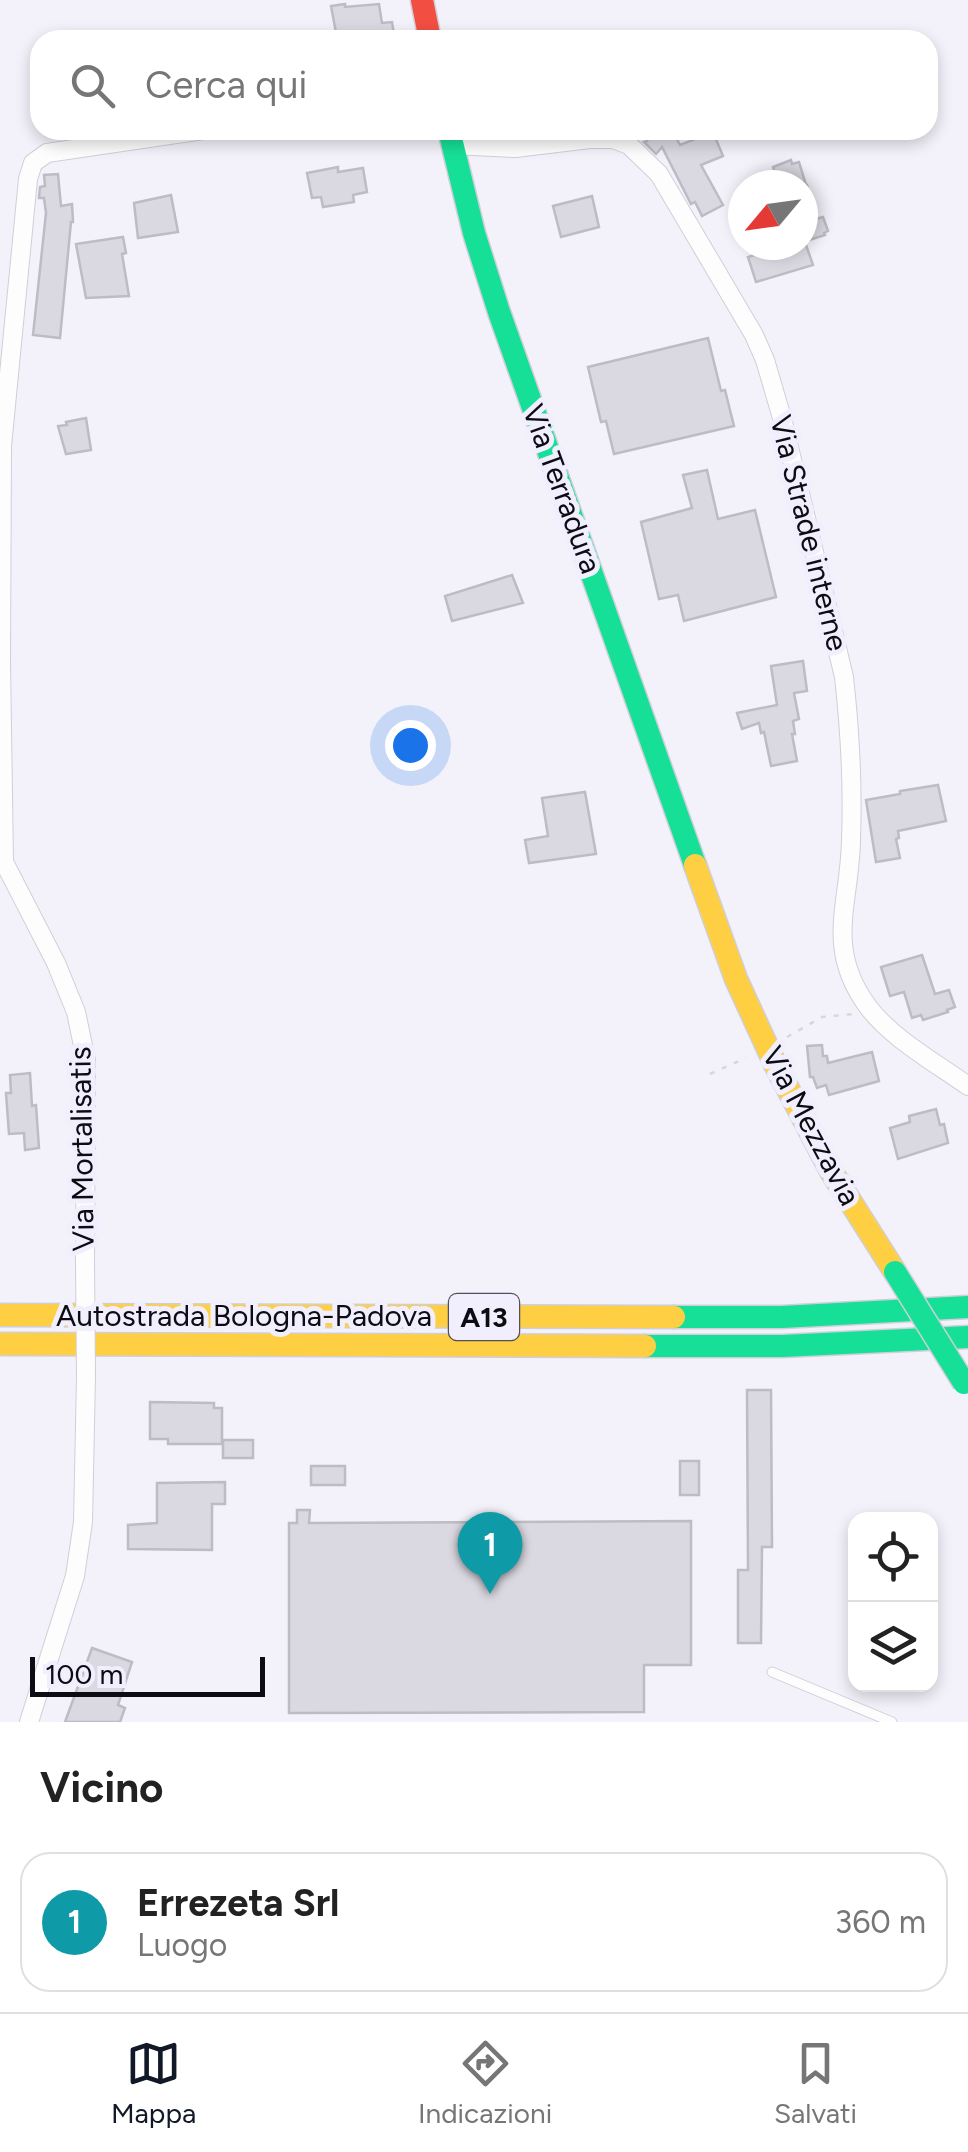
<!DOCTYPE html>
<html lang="it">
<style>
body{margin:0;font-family:Figtree,sans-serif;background:#f6f6f6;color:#222}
.controls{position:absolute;right:30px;bottom:30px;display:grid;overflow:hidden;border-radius:20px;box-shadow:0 5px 15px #0003}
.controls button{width:90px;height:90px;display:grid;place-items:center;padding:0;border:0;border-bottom:2px solid #e0e0e0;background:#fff;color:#222;font:50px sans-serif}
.compass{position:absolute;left:728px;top:170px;width:90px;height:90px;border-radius:50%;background:#fff;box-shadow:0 5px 15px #0003;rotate:241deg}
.scale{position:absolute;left:30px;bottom:25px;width:235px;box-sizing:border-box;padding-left:10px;border:5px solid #0d0c13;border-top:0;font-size:28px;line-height:35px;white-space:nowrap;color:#0d0c13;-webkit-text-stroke:8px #f1effd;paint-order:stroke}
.you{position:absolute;left:410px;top:745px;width:35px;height:35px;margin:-25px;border:8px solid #fff;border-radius:50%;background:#1a73e8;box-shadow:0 0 0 15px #1a73e833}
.badge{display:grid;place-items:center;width:65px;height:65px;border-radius:50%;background:#111827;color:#fff;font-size:32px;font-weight:700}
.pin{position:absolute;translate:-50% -82px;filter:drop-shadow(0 2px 5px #0008)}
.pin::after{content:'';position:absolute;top:52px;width:35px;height:30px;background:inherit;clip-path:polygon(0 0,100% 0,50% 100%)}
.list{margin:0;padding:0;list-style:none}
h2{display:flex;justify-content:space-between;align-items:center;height:130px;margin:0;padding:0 40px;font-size:42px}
h2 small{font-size:32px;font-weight:400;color:#767676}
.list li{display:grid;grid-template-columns:65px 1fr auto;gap:30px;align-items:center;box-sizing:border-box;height:140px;margin:0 20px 20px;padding:0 20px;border:2px solid #e0e0e0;border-radius:30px}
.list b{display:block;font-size:38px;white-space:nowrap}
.list p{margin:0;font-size:32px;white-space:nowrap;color:#767676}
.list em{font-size:32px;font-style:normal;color:#767676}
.icon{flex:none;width:55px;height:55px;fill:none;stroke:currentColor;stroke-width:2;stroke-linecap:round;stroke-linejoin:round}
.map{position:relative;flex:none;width:968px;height:1722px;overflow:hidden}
.search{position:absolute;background:#fff;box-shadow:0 5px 15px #0003;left:30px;right:30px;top:30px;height:110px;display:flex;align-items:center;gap:25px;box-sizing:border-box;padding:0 35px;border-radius:30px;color:#767676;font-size:38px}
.sheet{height:290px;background:#fff}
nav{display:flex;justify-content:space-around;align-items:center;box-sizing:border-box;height:140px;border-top:2px solid #e0e0e0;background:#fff;font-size:28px;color:#767676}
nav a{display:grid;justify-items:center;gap:5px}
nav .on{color:#111827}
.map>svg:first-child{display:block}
.building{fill:#dad9e1;stroke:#bdbcc4;stroke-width:2.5}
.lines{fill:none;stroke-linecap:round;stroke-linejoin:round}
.lane-casing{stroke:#d0cfd7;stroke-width:11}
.street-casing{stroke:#d0cfd7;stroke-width:20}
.fast-casing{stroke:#d0cfd7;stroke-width:25}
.slow-casing{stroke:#d0cfd7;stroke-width:25}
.jam-casing{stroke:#d0cfd7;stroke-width:25}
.path{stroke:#d7d7da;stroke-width:2.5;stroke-dasharray:5 8;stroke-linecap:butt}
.lane{stroke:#fdfdfe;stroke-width:9}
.street{stroke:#fdfdfe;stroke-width:18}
.fast{stroke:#16e098;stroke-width:22}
.slow{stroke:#ffcf43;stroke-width:22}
.jam{stroke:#f24e42;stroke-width:22}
.street-bridge-casing{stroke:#d0cfd7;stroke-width:20;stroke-linecap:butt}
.fast-bridge-casing{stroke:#d0cfd7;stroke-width:25;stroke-linecap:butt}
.street-bridge{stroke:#fdfdfe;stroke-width:18}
.fast-bridge{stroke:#16e098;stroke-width:22}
.labels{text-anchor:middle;stroke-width:10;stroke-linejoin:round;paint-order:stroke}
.shield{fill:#f1effd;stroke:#515059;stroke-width:2.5}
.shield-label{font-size:28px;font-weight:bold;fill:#0d0c13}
.street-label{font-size:30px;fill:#0d0c13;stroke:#f1effd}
</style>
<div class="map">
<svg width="968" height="1722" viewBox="0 0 968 1722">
<rect width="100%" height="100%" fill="#f3f2fa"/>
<g class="building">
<path d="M 345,4 L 345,7 L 379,4 L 382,23 L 392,22 L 394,34 L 370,38 L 362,38 L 361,35 L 337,38 L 331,6 Z"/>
<path d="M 663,130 L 672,130 L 680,145 L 713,132 L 723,156 L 701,165 L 723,205 L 702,216 L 695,202 L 691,204 L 662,147 L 656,154 L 644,142 L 647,141 L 646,139 Z"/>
<path d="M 791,160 L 792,164 L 799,162 L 806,185 L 779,185 L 773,167 Z"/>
<path d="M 338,167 L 338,172 L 363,168 L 367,192 L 353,195 L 354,202 L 323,207 L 321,197 L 312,198 L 307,173 Z"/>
<path d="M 58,174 L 61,206 L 72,204 L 73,222 L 71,222 L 60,338 L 33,335 L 46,213 L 44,198 L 39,198 L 40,187 L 45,186 L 44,175 Z"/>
<path d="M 807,185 L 816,219 L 823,217 L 828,231 L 824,233 L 825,235 L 803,242 L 803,186 Z"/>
<path d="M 171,195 L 178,232 L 138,238 L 134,203 Z"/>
<path d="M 592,196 L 599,227 L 561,237 L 553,206 Z"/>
<path d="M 123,237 L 126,253 L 122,254 L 129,296 L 86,298 L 76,244 Z"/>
<path d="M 789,245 L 806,245 L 813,265 L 756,282 L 748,257 Z"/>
<path d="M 708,338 L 721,391 L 725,390 L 734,426 L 614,454 L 606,421 L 601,422 L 588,367 Z"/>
<path d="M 86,418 L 91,450 L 66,454 L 58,426 L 67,425 L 66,422 Z"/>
<path d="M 707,470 L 718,519 L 755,510 L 776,597 L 684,621 L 678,595 L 659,599 L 641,522 L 692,508 L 683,475 Z"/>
<path d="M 512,575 L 523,603 L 452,621 L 445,596 Z"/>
<path d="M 803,661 L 807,691 L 794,693 L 799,719 L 793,721 L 795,734 L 792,734 L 797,761 L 771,766 L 764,732 L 761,733 L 759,723 L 742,729 L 737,713 L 777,705 L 771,666 Z"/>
<path d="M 938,785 L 946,821 L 898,831 L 899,838 L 896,839 L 900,858 L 876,862 L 866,800 L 900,794 L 900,791 Z"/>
<path d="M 585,792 L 596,854 L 529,863 L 525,840 L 548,836 L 542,798 Z"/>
<path d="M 922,955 L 935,994 L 949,990 L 955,1007 L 947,1010 L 948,1012 L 923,1020 L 921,1015 L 912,1018 L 904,992 L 890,996 L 881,967 Z"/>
<path d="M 822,1045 L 823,1056 L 827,1056 L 828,1063 L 872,1052 L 879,1081 L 829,1095 L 826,1085 L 817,1088 L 813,1077 L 810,1077 L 807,1046 Z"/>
<path d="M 30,1073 L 32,1106 L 36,1105 L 39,1148 L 25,1150 L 24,1133 L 9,1134 L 6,1093 L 11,1093 L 10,1075 Z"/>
<path d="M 936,1109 L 940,1125 L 944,1124 L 948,1143 L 898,1159 L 890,1128 L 910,1122 L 909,1116 Z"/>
<path d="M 747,1390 L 771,1390 L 772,1547 L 762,1547 L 761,1643 L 738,1643 L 738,1570 L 748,1570 Z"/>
<path d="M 150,1402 L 214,1403 L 214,1408 L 222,1408 L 222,1444 L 168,1444 L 168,1439 L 150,1439 Z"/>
<rect x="223" y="1440" width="30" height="18"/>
<rect x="680" y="1461" width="19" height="34"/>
<rect x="311" y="1466" width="34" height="19"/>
<path d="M 225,1482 L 225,1504 L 212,1504 L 212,1550 L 128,1549 L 128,1525 L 157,1523 L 157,1483 Z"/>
<path d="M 297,1510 L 310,1510 L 309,1523 L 691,1521 L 691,1665 L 644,1665 L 644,1712 L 289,1713 L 289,1523 L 297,1523 Z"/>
<path d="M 92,1648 L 132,1662 L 118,1705 L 125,1708 L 120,1722 L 65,1722 Z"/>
</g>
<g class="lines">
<defs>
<path id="lane" d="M 772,1672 L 892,1722"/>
<g id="street">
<path d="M 452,145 L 515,148 L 590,139 L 613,139 L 629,145 L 659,174 L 754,335 L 765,360 L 782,418 L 844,677 C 850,731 853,786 851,840 C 850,903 825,946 866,1004 C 889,1037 936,1063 968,1086"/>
<path d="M 85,1262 L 86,1060 L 76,1012 L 56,963 L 4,862 L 1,661 L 2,446 L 28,179 L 33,163 L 47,153 L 203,130"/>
<path d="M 29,1722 L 75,1576 L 83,1522 L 86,1376"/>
</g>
<g id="fast">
<path d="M 449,130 L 474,233 L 499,312 L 695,865"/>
<path d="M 674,1317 L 782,1317 L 968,1307"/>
<path d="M 645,1346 L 783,1346 L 968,1337"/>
</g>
<g id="slow">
<path d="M 695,865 L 736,979 L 775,1064 L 831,1171 L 895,1272"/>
<path d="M 0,1315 L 674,1317"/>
<path d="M 0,1344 L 645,1346"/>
</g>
<path id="jam" d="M 422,0 L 430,40"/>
</defs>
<use href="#lane" class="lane-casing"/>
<use href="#street" class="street-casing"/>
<use href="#fast" class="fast-casing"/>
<use href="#slow" class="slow-casing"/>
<use href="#jam" class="jam-casing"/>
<g class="path">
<path d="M 787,1037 L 822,1017 L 853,1014"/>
<path d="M 710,1074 L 746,1058"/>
</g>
<use href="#lane" class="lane"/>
<use href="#street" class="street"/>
<use href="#fast" class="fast"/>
<use href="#slow" class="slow"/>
<use href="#jam" class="jam"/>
<defs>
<path id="street-bridge" d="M 85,1262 L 86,1376"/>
<path id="fast-bridge" d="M 895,1272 L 964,1383"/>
</defs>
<use href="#street-bridge" class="street-bridge-casing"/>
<use href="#fast-bridge" class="fast-bridge-casing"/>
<use href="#street-bridge" class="street-bridge"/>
<use href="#fast-bridge" class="fast-bridge"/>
</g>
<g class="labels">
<rect class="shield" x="449" y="1294" width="70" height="46" rx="8"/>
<g class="shield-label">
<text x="484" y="1327">A13</text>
</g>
<g class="street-label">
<text transform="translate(562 489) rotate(70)" y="10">Via Terradura</text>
<text transform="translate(809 533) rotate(76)" y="10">Via Strade interne</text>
<text transform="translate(811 1126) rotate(62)" y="10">Via Mezzavia</text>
<text transform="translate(82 1149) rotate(-91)" y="10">Via Mortalisatis</text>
<text x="244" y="1326">Autostrada Bologna-Padova</text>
</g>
</g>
</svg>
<div class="controls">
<button><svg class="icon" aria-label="locate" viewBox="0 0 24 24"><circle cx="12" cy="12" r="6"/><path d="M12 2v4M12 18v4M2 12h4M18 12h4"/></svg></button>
<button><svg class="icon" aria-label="layers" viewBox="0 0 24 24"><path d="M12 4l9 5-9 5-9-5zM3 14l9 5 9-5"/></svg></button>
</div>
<svg class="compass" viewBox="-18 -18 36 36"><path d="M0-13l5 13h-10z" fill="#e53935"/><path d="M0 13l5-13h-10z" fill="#767676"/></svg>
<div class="scale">100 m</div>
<div class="you"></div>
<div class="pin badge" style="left:490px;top:1594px;background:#0f9aa8">1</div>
<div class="search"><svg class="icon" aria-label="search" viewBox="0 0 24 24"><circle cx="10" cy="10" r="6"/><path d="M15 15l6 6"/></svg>Cerca qui</div>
</div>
<section class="sheet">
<h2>Vicino<small></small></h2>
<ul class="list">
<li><span class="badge" style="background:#0f9aa8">1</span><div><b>Errezeta Srl</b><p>Luogo</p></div><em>360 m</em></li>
</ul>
</section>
<nav>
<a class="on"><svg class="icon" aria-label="map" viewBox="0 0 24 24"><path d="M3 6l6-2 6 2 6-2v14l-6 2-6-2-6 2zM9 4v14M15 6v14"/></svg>Mappa</a>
<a><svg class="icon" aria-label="directions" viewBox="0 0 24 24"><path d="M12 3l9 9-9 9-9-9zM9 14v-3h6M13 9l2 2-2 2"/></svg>Indicazioni</a>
<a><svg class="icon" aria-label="saved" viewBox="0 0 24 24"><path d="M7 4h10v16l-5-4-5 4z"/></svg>Salvati</a>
</nav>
